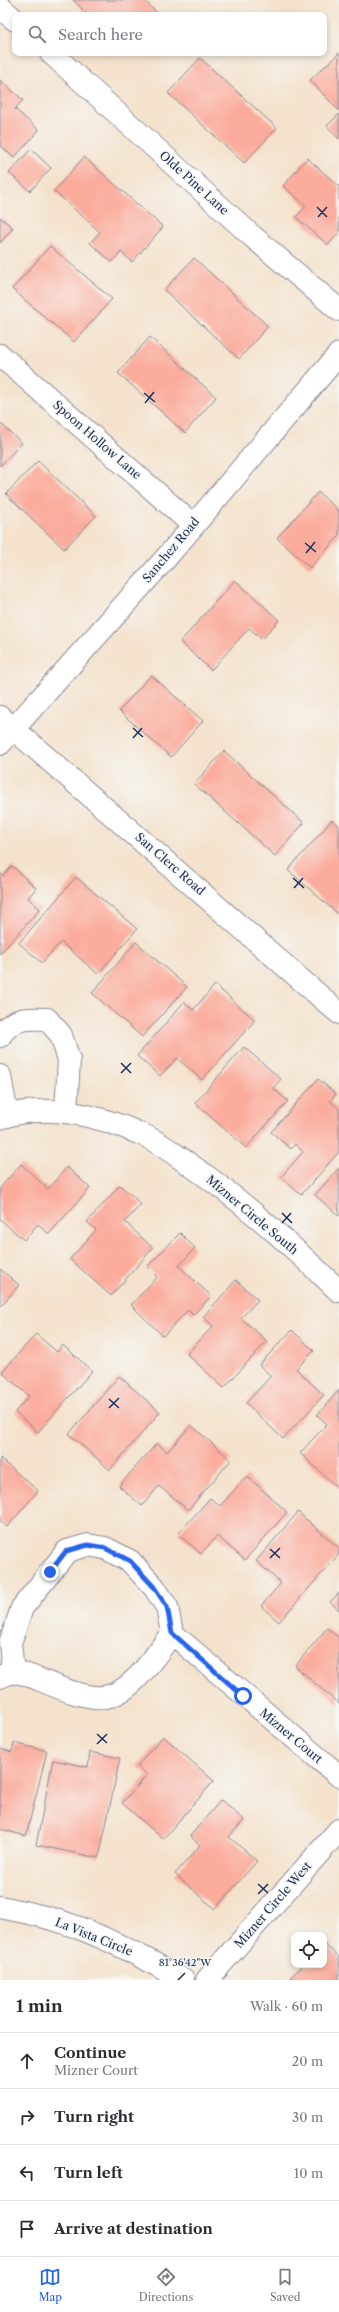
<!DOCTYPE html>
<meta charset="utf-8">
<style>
body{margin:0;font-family:"Libre Caslon Text",serif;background:#f2f2f3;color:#2b2b33}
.controls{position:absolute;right:12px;bottom:12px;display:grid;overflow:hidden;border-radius:8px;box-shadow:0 2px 6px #0003}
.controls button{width:36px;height:36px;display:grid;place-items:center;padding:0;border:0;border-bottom:1px solid #e1e1e2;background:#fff;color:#2b2b33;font:20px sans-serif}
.stop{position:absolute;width:12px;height:12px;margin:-9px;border:3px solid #2563eb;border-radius:50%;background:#fff}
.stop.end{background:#2563eb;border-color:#fff;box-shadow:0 1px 4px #0008}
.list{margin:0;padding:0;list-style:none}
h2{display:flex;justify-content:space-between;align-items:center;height:52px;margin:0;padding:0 16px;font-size:17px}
h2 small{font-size:13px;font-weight:400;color:#7c7c81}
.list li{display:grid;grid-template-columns:26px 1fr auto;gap:12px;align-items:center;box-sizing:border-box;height:56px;padding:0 16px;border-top:1px solid #e1e1e2}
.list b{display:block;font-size:15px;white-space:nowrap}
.list p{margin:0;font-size:13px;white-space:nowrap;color:#7c7c81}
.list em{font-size:13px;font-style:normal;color:#7c7c81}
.icon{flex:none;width:22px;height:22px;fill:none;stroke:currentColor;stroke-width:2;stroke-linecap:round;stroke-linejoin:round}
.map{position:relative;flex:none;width:339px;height:1980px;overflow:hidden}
.search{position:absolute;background:#fff;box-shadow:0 2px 6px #0003;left:12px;right:12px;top:12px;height:44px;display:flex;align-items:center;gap:10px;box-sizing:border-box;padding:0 14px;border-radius:8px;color:#7c7c81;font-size:15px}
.sheet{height:276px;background:#fff}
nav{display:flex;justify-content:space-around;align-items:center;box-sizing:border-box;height:56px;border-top:1px solid #e1e1e2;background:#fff;font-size:11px;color:#7c7c81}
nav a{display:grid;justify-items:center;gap:2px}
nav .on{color:#2563eb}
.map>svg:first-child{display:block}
.building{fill:#fbac9c}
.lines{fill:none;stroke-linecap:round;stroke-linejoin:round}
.minor-casing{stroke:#888895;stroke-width:24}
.minor{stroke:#fff;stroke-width:22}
.route{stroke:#2563eb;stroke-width:5}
.ticks{fill:none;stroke:#1b2f5e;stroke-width:1.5}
.labels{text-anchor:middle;stroke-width:3;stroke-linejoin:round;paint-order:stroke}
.street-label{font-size:12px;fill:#1b2f5e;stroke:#f6f6f2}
.ticks-label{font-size:10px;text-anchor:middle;fill:#1b2f5e;stroke:#f6f6f2;stroke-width:3;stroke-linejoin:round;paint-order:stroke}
</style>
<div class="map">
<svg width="339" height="1980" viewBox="0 0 339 1980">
<rect width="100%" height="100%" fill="#f6f6f2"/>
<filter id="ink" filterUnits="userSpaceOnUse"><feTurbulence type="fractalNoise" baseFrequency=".025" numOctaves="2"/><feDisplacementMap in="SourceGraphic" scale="8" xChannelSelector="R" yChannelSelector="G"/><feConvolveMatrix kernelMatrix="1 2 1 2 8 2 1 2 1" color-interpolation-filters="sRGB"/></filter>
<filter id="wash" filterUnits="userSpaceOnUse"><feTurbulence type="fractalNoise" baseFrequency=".012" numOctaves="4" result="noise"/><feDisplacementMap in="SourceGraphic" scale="16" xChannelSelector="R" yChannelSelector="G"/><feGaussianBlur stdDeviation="0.9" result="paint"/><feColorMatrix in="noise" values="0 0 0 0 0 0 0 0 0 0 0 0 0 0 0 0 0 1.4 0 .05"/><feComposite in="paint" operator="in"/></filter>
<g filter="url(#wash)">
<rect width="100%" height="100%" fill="#f4e2cc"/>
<g id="blocks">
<g class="building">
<path d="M 73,0 L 144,0 L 159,15 L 88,15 Z"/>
<path d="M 339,53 L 339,111 L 310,80 Z"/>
<path d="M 200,58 L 277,128 L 244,163 L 168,93 Z"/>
<path d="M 0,80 L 23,100 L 15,109 L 39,130 L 14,158 L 0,145 Z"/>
<path d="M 339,114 L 339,139 L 327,126 Z"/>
<path d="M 31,149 L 51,168 L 30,191 L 9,173 Z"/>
<path d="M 84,157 L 163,227 L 132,262 L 121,252 L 112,262 L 90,243 L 100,232 L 54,191 Z"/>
<path d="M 307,158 L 339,186 L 339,233 L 328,245 L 296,217 L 306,206 L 283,186 Z"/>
<path d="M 0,217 L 13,228 L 0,243 Z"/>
<path d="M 50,246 L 112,299 L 74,342 L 12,289 Z"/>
<path d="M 194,258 L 268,326 L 239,359 L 164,290 Z"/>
<path d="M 150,337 L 216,397 L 185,433 L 118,373 Z"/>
<path d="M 0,423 L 22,443 L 0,466 Z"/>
<path d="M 38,461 L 96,516 L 64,549 L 6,494 Z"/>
<path d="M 318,492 L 339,511 L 339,536 L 310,568 L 277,538 Z"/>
<path d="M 235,580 L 279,620 L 262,639 L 249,628 L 211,670 L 180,642 Z"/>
<path d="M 151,675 L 203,721 L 171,757 L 119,711 Z"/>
<path d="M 224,751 L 304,823 L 275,856 L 194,784 Z"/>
<path d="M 332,820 L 339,826 L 339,915 L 288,870 Z"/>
<path d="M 12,866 L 36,888 L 28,898 L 40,909 L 0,954 L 0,873 L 3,876 Z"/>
<path d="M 76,877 L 137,929 L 98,974 L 61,942 L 42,963 L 19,943 Z"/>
<path d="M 136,942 L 187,987 L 142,1037 L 92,993 Z"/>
<path d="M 215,985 L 255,1020 L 202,1080 L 177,1058 L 160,1076 L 137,1056 L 184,1002 L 193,1010 Z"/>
<path d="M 244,1047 L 281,1079 L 273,1088 L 288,1101 L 246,1148 L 195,1103 Z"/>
<path d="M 318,1079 L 336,1094 L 330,1101 L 339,1109 L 339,1152 L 301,1195 L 281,1177 L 303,1152 L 295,1144 L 291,1149 L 271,1132 Z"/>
<path d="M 21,1164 L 48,1189 L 67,1167 L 90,1188 L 49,1234 L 38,1224 L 24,1240 L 0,1219 L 0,1188 Z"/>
<path d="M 339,1168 L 339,1216 L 315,1195 Z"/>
<path d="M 120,1185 L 141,1204 L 125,1222 L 153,1248 L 111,1296 L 70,1259 L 96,1230 L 87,1222 Z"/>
<path d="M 180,1233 L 195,1248 L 179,1266 L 211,1296 L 193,1315 L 188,1310 L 163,1336 L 131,1305 L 157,1277 L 147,1267 Z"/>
<path d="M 0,1269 L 19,1285 L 0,1307 Z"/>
<path d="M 236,1280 L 258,1300 L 241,1318 L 267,1341 L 224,1388 L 187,1354 L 213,1326 L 203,1317 Z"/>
<path d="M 292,1330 L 314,1351 L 296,1369 L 324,1395 L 283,1439 L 246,1403 L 271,1376 L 259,1365 Z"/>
<path d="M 36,1334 L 57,1352 L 63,1345 L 92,1371 L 38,1432 L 15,1412 L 29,1396 L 2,1372 Z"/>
<path d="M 119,1376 L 160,1412 L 110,1470 L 69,1434 Z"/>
<path d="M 339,1390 L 339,1489 L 300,1453 L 327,1424 L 317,1415 Z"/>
<path d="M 191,1425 L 231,1460 L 188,1510 L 159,1486 L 142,1506 L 119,1486 L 157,1443 L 167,1452 Z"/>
<path d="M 0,1458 L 38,1491 L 7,1527 L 0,1521 Z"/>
<path d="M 247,1476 L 287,1512 L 245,1560 L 217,1536 L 201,1554 L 178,1534 L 210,1498 L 220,1506 Z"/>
<path d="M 298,1512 L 339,1548 L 339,1554 L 279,1622 L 261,1606 L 281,1583 L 256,1561 Z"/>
<path d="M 339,1593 L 339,1610 L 330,1602 Z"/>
<path d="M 327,1628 L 339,1638 L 339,1704 L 295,1666 Z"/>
<path d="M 163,1736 L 214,1781 L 163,1839 L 122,1803 L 147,1775 L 137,1766 Z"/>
<path d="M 14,1743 L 47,1751 L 26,1836 L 0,1829 L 0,1749 L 12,1752 Z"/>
<path d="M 90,1752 L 120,1758 L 99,1858 L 36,1845 L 53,1760 L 88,1767 Z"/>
<path d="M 221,1800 L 244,1820 L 229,1837 L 257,1861 L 215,1909 L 175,1874 L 200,1845 L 190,1836 Z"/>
<path d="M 324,1944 L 339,1957 L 339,1980 L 294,1980 L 291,1977 L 302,1965 L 324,1965 Z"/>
</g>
</g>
</g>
<g filter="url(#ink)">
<use href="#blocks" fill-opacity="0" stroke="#888895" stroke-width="1"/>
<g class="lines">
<defs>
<g id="minor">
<path d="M 0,7 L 15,20"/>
<path d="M 51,53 L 252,236 L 339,310"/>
<path d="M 0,355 L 193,525"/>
<path d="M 0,717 L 339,1013"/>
<path d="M 0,744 L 166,558 L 339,354"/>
<path d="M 0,1036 C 12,1017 28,1018 47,1019 L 61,1035 L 69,1060 L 66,1112"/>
<path d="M 0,1076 L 7,1116"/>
<path d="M 0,1118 C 45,1102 98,1115 141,1134 C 158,1141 174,1154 189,1164 C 243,1201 292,1246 339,1291"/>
<path d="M 172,1633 L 339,1776"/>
<path d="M 0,1677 C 17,1669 23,1673 40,1680 C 58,1687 84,1699 105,1697 C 133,1693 156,1654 172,1633 L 167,1607 L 154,1587 L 130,1561 L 105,1548 L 88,1545 L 67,1551 L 22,1608 L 10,1643 L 13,1671"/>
<path d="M 0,1907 C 20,1911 40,1915 59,1921 C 103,1935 144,1957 183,1980"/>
<path d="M 207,1980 L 339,1830"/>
</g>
</defs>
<use href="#minor" class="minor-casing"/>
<use href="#minor" class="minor"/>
</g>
</g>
<g class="lines" filter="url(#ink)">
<path class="route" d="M 50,1572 L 66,1551 L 88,1545 L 105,1548 L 130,1561 L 154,1587 L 167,1607 L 172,1633 L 243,1696"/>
</g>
<path class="ticks" d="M 317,207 L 327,217M 318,217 L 327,207M 144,393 L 155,402M 145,403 L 154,392M 305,543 L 316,552M 306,553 L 315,542M 133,728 L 143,737M 133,738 L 142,728M 293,878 L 304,888M 294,888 L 303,878M 121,1063 L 131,1073M 121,1073 L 131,1063M 282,1213 L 292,1223M 282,1223 L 291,1213M 109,1399 L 119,1408M 109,1408 L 119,1398M 270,1549 L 280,1558M 270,1558 L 280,1548M 97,1734 L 107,1743M 97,1744 L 107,1734M 258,1884 L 268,1893M 258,1894 L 268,1884M 178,1980 L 185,1973"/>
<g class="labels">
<g class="street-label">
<text transform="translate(194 183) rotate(42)" y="4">Olde Pine Lane</text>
<text transform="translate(97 440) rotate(41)" y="4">Spoon Hollow Lane</text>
<text transform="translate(171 550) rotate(-50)" y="4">Sanchez Road</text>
<text transform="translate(170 864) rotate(41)" y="4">San Clerc Road</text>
<text transform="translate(252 1215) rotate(40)" y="4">Mizner Circle South</text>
<text transform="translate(291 1736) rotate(40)" y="4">Mizner Court</text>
<text transform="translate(273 1905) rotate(-49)" y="4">Mizner Circle West</text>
<text transform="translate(94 1937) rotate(22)" y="4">La Vista Circle</text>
</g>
</g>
<g class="ticks-label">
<text x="185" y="1966">81°36'42"W</text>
</g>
</svg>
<div class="controls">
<button><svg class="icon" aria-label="locate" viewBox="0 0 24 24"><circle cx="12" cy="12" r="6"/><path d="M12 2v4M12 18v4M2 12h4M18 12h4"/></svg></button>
</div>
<div class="stop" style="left:243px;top:1696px"></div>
<div class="stop end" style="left:50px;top:1572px"></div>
<div class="search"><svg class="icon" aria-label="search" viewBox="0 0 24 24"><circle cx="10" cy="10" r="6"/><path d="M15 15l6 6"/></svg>Search here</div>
</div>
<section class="sheet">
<h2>1 min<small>Walk · 60 m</small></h2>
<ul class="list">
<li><svg class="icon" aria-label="ahead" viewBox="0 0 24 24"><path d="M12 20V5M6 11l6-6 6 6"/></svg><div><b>Continue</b><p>Mizner Court</p></div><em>20 m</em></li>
<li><svg class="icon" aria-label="right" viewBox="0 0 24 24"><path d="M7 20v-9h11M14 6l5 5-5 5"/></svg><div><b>Turn right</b></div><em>30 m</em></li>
<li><svg class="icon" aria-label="left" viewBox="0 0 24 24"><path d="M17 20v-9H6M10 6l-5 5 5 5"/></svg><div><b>Turn left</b></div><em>10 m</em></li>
<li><svg class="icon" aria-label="arrive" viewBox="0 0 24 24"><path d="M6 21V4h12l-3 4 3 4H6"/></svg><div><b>Arrive at destination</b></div></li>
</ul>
</section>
<nav>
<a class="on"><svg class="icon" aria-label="map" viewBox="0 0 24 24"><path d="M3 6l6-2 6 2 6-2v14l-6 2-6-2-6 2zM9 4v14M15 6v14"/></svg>Map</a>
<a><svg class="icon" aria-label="directions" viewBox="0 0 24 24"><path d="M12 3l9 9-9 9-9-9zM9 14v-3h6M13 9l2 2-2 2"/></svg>Directions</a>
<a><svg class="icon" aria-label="saved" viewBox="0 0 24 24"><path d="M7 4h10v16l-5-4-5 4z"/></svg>Saved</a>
</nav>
